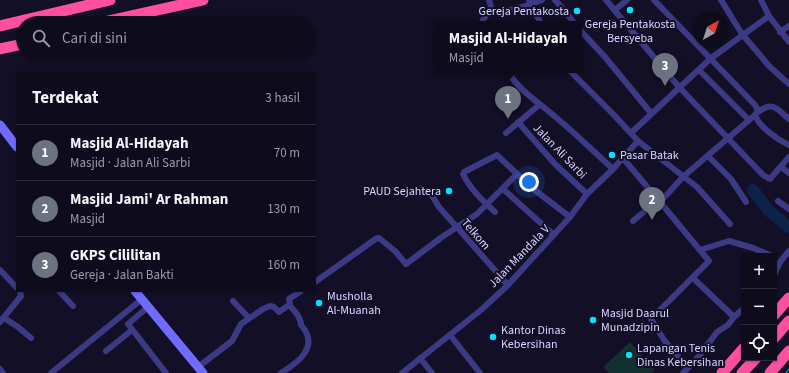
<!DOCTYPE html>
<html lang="id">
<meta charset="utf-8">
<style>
body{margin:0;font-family:"Source Sans 3",sans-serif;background:#171425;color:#f1f3f6}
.controls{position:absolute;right:12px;bottom:12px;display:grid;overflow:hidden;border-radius:0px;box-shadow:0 1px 3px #0004}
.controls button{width:36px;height:36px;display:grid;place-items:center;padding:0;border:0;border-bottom:1px solid #2e2b3b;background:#0e0b1c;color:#f1f3f6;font:20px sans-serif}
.compass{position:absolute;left:693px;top:12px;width:36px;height:36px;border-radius:50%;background:#0e0b1c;box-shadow:0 1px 3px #0004;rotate:39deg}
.you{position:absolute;left:529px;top:182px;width:14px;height:14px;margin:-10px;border:3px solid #fff;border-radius:50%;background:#1a73e8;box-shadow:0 0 0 6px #1a73e833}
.badge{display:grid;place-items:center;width:26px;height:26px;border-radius:50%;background:#8c9099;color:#fff;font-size:13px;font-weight:700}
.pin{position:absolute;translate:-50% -33px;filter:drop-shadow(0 1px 2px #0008)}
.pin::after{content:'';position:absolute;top:21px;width:14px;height:12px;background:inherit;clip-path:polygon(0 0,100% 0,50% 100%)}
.popup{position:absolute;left:434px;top:21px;width:148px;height:52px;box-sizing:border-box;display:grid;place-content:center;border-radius:0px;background:#0e0b1c;filter:drop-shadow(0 1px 3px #0005);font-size:13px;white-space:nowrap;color:#9b9ba3}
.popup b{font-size:15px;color:#f1f3f6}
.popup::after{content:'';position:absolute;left:50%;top:100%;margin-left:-8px;border:8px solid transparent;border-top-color:#0e0b1c}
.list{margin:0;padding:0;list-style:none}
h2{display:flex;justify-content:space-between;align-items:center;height:52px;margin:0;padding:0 16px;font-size:17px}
h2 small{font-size:13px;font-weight:400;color:#9b9ba3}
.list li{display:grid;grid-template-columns:26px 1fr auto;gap:12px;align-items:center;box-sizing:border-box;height:56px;padding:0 16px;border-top:1px solid #2e2b3b}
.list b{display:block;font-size:15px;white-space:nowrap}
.list p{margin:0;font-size:13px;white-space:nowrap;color:#9b9ba3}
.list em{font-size:13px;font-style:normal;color:#9b9ba3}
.icon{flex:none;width:22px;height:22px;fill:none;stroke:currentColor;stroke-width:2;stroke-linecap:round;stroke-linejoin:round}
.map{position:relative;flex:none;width:789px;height:373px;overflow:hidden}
.search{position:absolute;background:#0e0b1c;box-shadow:0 1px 3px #0004;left:16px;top:16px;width:300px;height:44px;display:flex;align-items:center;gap:10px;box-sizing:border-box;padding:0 14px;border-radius:22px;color:#9b9ba3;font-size:15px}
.panel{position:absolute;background:#0e0b1c;box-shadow:0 1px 3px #0004;left:16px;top:72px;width:300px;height:220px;border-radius:0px}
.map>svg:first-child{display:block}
.green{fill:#12302f}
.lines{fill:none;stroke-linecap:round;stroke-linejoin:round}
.river{stroke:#0c2248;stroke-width:12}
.street{stroke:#3d3a85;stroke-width:6}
.secondary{stroke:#6f6bff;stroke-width:9}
.highway{stroke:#ff4fa3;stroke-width:11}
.tram{stroke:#00e5ff;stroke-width:1}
.poi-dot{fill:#00e5ff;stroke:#130f26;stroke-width:1.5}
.labels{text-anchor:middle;stroke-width:4;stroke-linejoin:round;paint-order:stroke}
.poi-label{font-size:12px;fill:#d9d4ff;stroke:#130f26;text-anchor:start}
.street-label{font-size:12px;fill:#d9d4ff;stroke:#130f26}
</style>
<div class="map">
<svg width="789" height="373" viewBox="0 0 789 373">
<rect width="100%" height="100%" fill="#130f26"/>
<path class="green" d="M 630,342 L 655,370 L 651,373 L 609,373 L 603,367 Z"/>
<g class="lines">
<path class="river" d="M 753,190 L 769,211 L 789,227"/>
<g class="street">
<path d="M 489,0 L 492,10"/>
<path d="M 529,0 L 541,24"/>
<path d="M 555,0 L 564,10 L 575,24"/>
<path d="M 606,0 L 679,87 L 763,175 L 770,179 L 789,157"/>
<path d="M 654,0 L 755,105 L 758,110 L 755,115 L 684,176 L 660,202 L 709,261 L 651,319 L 664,340 L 688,368"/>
<path d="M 721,0 L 742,34 L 770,67 L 789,84"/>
<path d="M 761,0 L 769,16 L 789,42"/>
<path d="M 492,10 C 502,15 532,4 542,0"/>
<path d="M 615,10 L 627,0"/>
<path d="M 481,24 L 484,18 L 492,10"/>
<path d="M 579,29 L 605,57 L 651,113"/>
<path d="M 780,32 L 789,26"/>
<path d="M 507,70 C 517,89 537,101 553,115 C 574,132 593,151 613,169"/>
<path d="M 569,70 L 614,115 L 638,141 L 697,187 L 730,224"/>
<path d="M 699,70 L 749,120"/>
<path d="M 758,112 C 773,101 776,108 789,119"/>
<path d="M 755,115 C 759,127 778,140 789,145"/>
<path d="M 518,122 L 555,164 L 587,194"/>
<path d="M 506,133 L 539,105"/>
<path d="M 631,133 L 710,59 L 769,16"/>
<path d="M 708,156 L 731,179 L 746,202"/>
<path d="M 622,157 L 660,202"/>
<path d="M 781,167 L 789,173"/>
<path d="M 503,189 L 554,235"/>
<path d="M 431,194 L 439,207 L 508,285"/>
<path d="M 778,201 L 789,209"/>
<path d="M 495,212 C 483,201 470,189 463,174 L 464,172 L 497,155 L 532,188 L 570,217"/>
<path d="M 633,221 L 658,200"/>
<path d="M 700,250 L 729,241 L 753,248 L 772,256"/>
<path d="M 0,270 L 17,288"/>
<path d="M 774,275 L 780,262 L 789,251"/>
<path d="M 693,278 L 734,317"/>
<path d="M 315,282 L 377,238 L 379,238 L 395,251 L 406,264 L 442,237 L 477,214 L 517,174"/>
<path d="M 59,291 L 73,306"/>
<path d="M 233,301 L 249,318"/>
<path d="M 289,305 L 290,303 L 289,299 L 301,291"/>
<path d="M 148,307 L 128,324 L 166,373"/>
<path d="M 4,318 L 18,327 L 31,338"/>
<path d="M 0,322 L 21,296 L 20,291"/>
<path d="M 450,335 L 480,373"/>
<path d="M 106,351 L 132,330"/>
<path d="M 420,358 L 432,373"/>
<path d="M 198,367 L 232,341 L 241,324 L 263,309 L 270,306 L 274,307 L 279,312 L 289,305"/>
<path d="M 0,369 L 3,373"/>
<path d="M 51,373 L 142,299"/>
<path d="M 281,373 C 299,362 320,346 301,325 C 301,317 294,310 289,305"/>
<path d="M 402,373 L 481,310 L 508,285 L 570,217 L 587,194 L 613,169 L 638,141"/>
<path d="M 683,373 L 699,356 L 717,332 L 728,325 L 734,317 L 744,308"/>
</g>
<g class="secondary">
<path d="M 0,125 L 17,147"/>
<path d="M 135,291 L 203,373"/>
</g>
<g class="highway">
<path d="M 99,23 L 203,0"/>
<path d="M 0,26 L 110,0"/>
<path d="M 0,49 L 23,44"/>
<path d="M 774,315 L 789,298"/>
<path d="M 774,338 L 789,321"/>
<path d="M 722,373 L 744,348"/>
<path d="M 742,373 L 756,358"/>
<path d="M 770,373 L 789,351"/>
</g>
<path class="tram" d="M 786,373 L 789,369"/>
</g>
<g class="poi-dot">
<circle cx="630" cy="10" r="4"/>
<circle cx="577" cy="11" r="4"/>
<circle cx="612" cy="155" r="4"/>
<circle cx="449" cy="191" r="4"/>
<circle cx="319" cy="303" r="4"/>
<circle cx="593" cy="320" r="4"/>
<circle cx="493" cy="337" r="4"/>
<circle cx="629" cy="355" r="4"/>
</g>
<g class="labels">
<g class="poi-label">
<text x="569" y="15" text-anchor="end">Gereja Pentakosta</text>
<text x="630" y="28" text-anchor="middle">Gereja Pentakosta<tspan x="630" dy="14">Bersyeba</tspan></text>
<text x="620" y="159">Pasar Batak</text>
<text x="441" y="195" text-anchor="end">PAUD Sejahtera</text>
<text x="327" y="300">Musholla<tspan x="327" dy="14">Al-Muanah</tspan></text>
<text x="601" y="317">Masjid Daarul<tspan x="601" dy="14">Munadzipin</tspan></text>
<text x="501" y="334">Kantor Dinas<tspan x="501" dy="14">Kebersihan</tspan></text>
<text x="637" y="352">Lapangan Tenis<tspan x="637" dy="14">Dinas Kebersihan</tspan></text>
</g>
<g class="street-label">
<text transform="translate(560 151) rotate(46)" y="4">Jalan Ali Sarbi</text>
<text transform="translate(476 234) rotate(49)" y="4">Telkom</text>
<text transform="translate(519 256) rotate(-46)" y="4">Jalan Mandala V</text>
</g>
</g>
</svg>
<div class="controls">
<button>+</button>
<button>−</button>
<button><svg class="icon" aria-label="locate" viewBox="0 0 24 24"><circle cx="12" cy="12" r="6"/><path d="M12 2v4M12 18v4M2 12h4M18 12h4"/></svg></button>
</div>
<svg class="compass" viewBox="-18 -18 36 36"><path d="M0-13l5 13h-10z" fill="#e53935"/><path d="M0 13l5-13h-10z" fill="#9b9ba3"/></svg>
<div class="you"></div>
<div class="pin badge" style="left:508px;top:119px;background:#6b7280">1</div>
<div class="popup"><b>Masjid Al-Hidayah</b>Masjid</div>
<div class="pin badge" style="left:652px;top:220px;background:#6b7280">2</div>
<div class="pin badge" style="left:665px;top:86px;background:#6b7280">3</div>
<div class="search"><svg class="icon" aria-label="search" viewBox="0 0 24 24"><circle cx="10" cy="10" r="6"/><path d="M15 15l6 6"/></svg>Cari di sini</div>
<section class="panel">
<h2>Terdekat<small>3 hasil</small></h2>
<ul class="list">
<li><span class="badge" style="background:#6b7280">1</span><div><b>Masjid Al-Hidayah</b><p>Masjid · Jalan Ali Sarbi</p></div><em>70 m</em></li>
<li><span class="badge" style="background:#6b7280">2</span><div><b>Masjid Jami' Ar Rahman</b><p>Masjid</p></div><em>130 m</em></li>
<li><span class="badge" style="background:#6b7280">3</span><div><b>GKPS Cililitan</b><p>Gereja · Jalan Bakti</p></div><em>160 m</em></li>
</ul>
</section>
</div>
